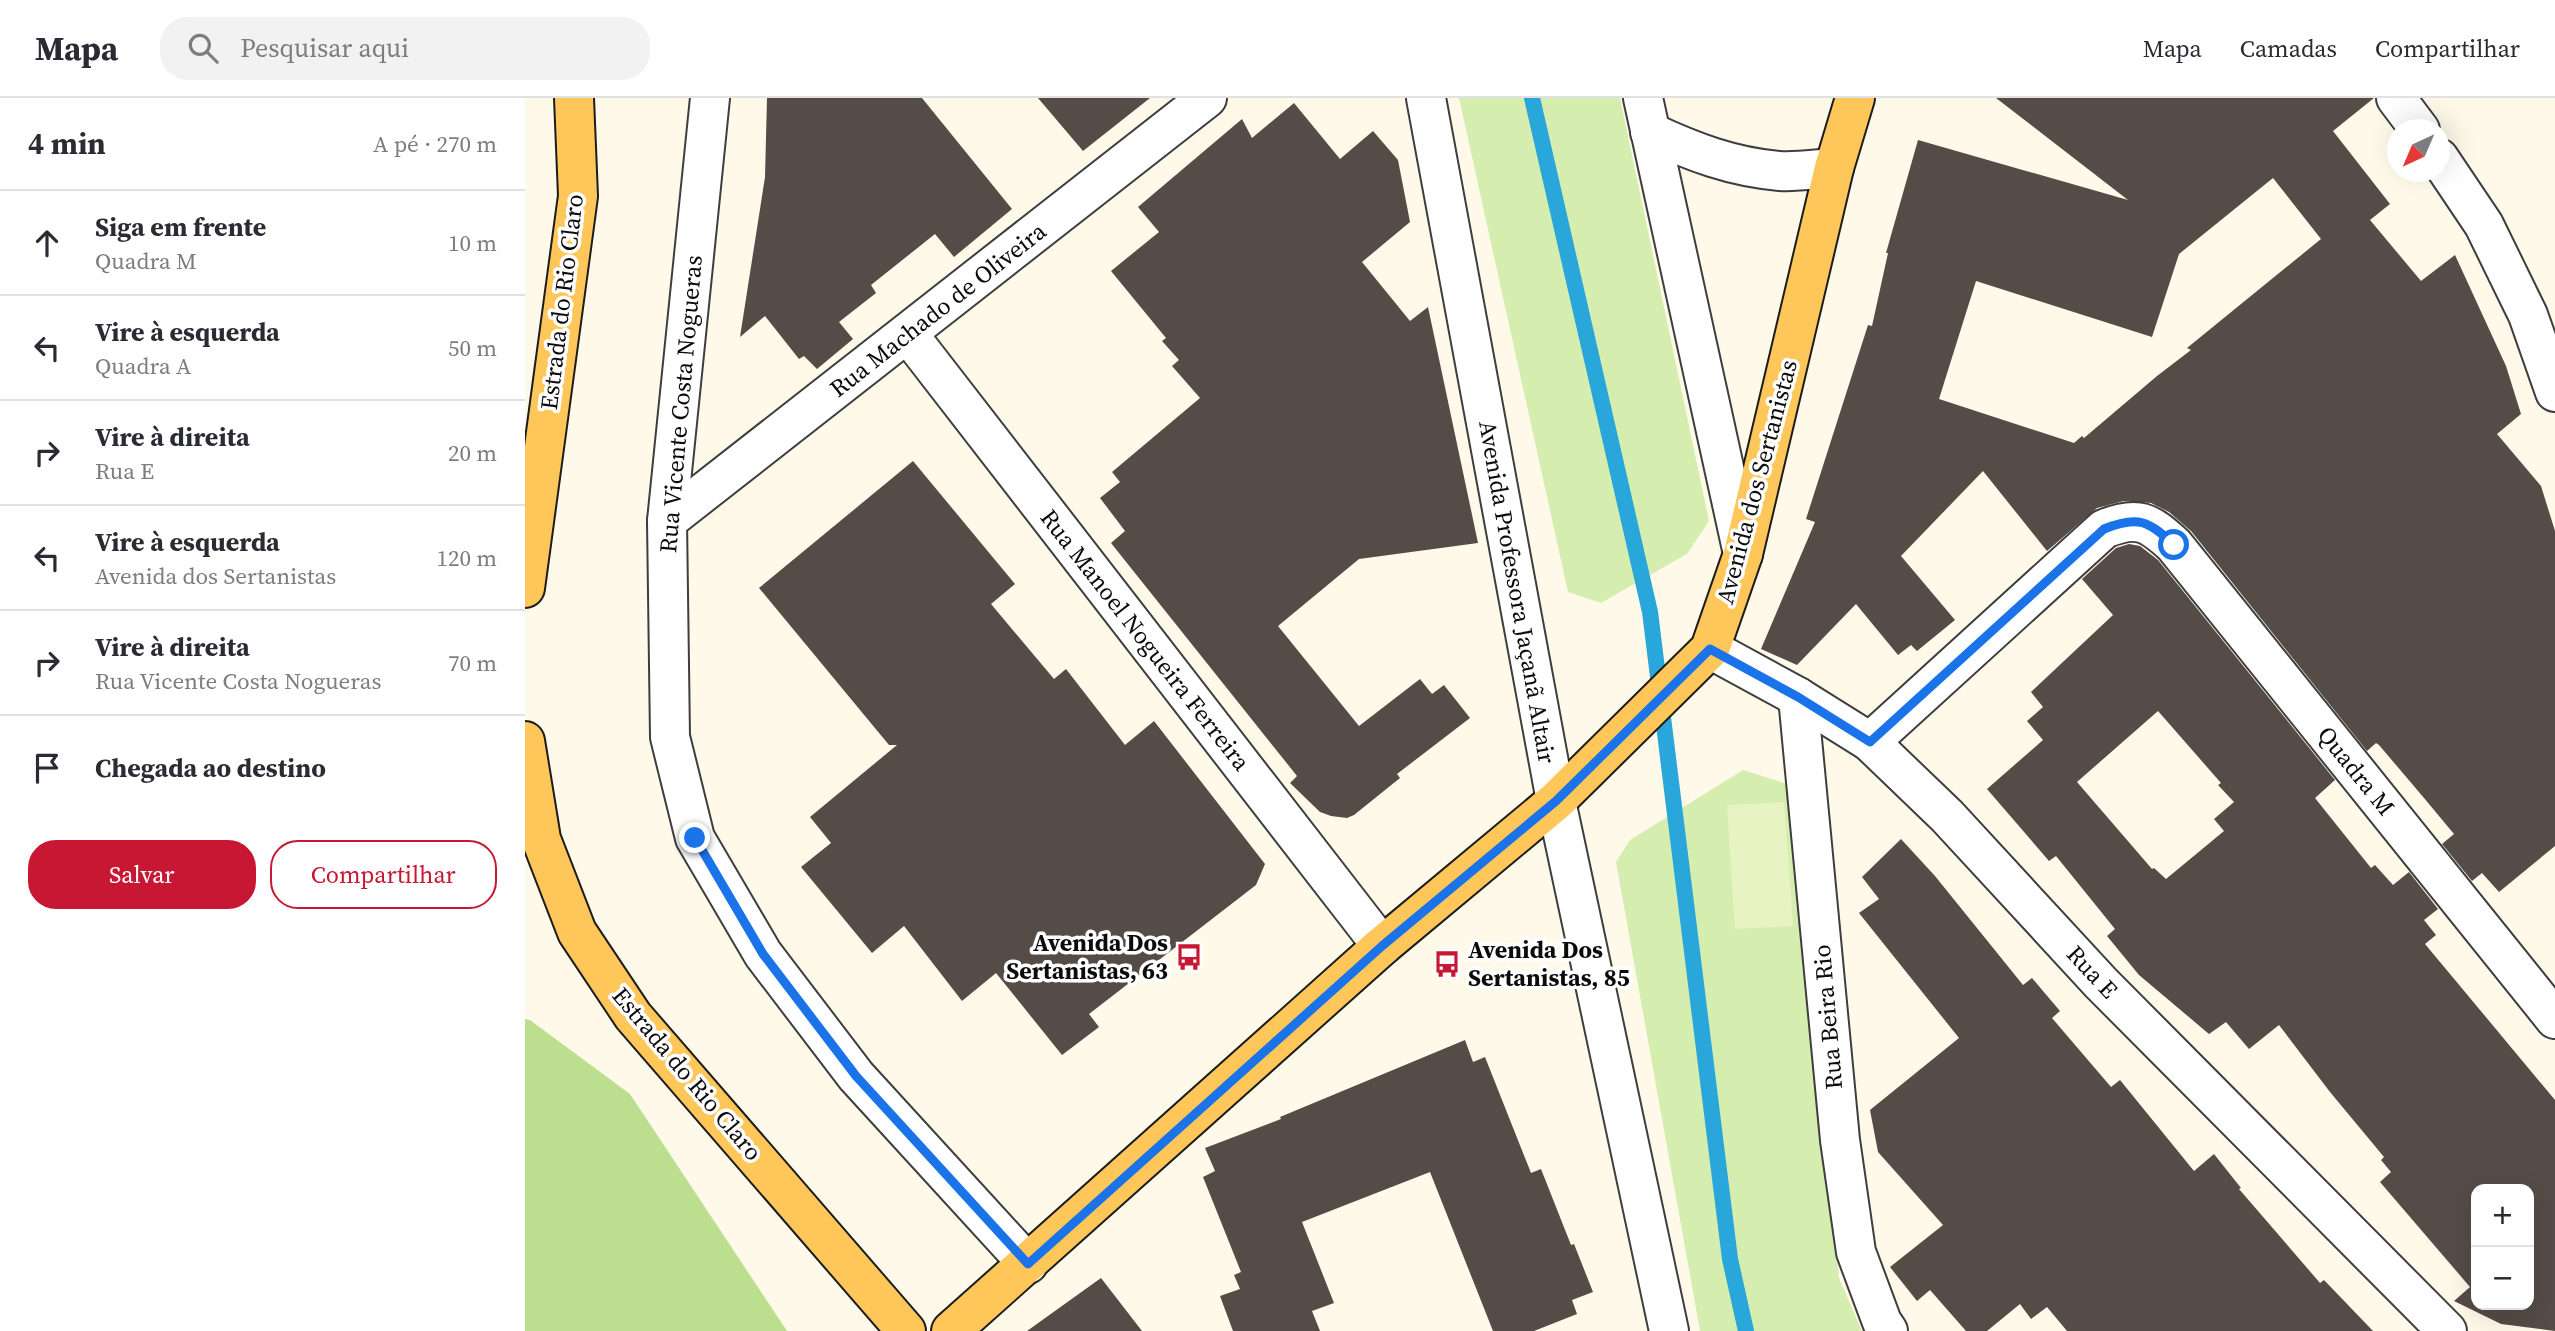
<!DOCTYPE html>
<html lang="pt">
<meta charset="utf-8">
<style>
body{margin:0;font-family:"Source Serif 4",serif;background:#f2f2f3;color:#2b2b33}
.controls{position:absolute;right:21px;bottom:21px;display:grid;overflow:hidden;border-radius:14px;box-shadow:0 7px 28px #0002}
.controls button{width:63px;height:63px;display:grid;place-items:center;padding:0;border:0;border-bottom:2px solid #e1e1e2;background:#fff;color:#2b2b33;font:35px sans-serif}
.compass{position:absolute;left:1862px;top:21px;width:63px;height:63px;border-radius:50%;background:#fff;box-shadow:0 7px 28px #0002;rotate:224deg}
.stop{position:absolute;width:21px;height:21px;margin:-16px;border:5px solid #1a73e8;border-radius:50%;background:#fff}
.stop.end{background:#1a73e8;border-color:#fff;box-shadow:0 2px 7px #0008}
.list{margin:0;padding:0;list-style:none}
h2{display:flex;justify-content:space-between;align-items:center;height:91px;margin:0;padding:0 28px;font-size:30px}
h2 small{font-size:23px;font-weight:400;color:#7c7c81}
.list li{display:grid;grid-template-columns:46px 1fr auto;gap:21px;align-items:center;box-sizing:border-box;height:105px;padding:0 28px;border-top:2px solid #e1e1e2}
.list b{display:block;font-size:26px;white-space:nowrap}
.list p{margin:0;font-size:23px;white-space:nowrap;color:#7c7c81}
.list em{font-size:23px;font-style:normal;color:#7c7c81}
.actions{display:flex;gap:14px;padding:21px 28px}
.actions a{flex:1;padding:16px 0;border:2px solid #c81732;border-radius:28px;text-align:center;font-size:24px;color:#c81732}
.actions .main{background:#c81732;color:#fff}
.icon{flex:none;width:38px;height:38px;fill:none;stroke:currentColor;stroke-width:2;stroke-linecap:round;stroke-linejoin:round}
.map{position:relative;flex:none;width:2030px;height:1233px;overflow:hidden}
header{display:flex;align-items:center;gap:42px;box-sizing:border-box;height:98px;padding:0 35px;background:#fff;border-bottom:2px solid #e1e1e2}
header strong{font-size:33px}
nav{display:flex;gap:38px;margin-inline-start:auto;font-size:24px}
.search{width:490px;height:63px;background:#f2f2f3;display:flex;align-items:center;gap:18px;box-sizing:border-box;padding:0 24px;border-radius:28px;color:#7c7c81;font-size:26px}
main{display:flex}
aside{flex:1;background:#fff}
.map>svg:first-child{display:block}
.green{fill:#d6edb0}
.forest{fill:#bbdf8e}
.pitch{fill:#e7f3c2}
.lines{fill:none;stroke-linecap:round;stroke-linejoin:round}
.stream{stroke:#29a6da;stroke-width:16}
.building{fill:#554b47;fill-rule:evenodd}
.minor-casing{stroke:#3e3e3e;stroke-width:42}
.major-casing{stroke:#1c1c1c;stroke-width:42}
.minor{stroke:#fff;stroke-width:38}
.major{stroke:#ffc65a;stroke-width:38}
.route{stroke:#1a73e8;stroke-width:9}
.labels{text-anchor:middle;stroke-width:7;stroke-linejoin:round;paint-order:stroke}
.street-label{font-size:24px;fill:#0b0b0b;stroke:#fff}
.poi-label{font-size:24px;font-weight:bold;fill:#0b0b0b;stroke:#fff;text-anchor:end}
</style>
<header>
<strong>Mapa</strong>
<div class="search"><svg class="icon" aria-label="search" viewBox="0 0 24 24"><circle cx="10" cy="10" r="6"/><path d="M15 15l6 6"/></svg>Pesquisar aqui</div>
<nav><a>Mapa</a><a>Camadas</a><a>Compartilhar</a></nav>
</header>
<main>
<aside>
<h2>4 min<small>A pé · 270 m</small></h2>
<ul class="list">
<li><svg class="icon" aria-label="ahead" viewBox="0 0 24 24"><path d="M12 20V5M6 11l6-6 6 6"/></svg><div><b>Siga em frente</b><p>Quadra M</p></div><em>10 m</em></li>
<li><svg class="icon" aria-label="left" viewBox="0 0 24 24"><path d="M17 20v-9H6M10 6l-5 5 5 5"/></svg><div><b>Vire à esquerda</b><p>Quadra A</p></div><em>50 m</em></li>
<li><svg class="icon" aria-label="right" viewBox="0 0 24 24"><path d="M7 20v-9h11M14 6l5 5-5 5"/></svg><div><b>Vire à direita</b><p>Rua E</p></div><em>20 m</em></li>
<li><svg class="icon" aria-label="left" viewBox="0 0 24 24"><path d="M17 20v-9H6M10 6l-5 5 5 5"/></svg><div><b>Vire à esquerda</b><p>Avenida dos Sertanistas</p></div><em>120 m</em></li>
<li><svg class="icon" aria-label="right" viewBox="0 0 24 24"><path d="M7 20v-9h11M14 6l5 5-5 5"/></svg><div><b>Vire à direita</b><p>Rua Vicente Costa Nogueras</p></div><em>70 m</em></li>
<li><svg class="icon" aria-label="arrive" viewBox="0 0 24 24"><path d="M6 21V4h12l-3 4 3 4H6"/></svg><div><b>Chegada ao destino</b></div></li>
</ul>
<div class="actions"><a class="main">Salvar</a><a>Compartilhar</a></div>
</aside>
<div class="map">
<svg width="2030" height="1233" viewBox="0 0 2030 1233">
<rect width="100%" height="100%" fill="#fff9ea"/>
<g class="green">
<path d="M 934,0 L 1095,0 L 1184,423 L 1162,456 L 1076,505 L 1043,494 Z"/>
<path d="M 1218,672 L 1266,687 L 1314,1180 L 1337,1233 L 1175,1233 L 1091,764 L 1105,742 Z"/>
</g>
<path class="forest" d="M 0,921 L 5,922 L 105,996 L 262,1233 L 0,1233 Z"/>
<path class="pitch" d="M 1259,704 L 1268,828 L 1210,831 L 1202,707 Z"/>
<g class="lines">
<path class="stream" d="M 1007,0 L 1125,514 L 1205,1161 L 1221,1233"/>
</g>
<g class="building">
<path d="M 242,0 L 397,0 L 487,111 L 429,159 L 410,136 L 346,187 L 351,195 L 314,224 L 328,241 L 292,271 L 279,258 L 274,261 L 240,218 L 215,239 L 240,79 Z"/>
<path d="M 513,0 L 625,0 L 558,53 Z"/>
<path d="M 1471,0 L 1849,0 L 1808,33 L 1865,106 L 1845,122 L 1896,183 L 1930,157 L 1981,268 L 1996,316 L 1972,336 L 2016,388 L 2030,433 L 2030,748 L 1974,794 L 1957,775 L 1947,783 L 1917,746 L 1929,736 L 1899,700 L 1854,647 L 1851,645 L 1842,653 L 1666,433 L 1644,414 L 1626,405 L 1599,403 L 1572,410 L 1522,453 L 1458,373 L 1376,458 L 1430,522 L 1392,553 L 1386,547 L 1373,557 L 1331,506 L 1272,567 L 1236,551 L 1290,424 L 1281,421 L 1343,227 L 1347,228 L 1363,155 L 1361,155 L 1393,42 L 1603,102 ZM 1748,80 L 1796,141 L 1662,250 L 1666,252 L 1632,278 L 1559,340 L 1557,338 L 1549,345 L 1414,301 L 1451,183 L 1627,239 L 1654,156 Z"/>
<path d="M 769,5 L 815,61 L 848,33 L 873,62 L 885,124 L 837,164 L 885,223 L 903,209 L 953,445 L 834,461 L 753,528 L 834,628 L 895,581 L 907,596 L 919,587 L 945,620 L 872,676 L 875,680 L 829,717 L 822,720 L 806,718 L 795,714 L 765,685 L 772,678 L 586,445 L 600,433 L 575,400 L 595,384 L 587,374 L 675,300 L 647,268 L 654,262 L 637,243 L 641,240 L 586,173 L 634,134 L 613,109 L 717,21 L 727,40 Z"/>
<path d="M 388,363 L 490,486 L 466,506 L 529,581 L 541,571 L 600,647 L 629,623 L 740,766 L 731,787 L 564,916 L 574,929 L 537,957 L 471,875 L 437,903 L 379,828 L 347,855 L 276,769 L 306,745 L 285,719 L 372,647 L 364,647 L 234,490 Z"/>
<path d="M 1604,446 L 1615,448 L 1633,462 L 1810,682 L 1790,700 L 1846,770 L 1850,767 L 1868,787 L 1884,774 L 1913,811 L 1899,822 L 1911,837 L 1900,846 L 2030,1002 L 2030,1233 L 1976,1226 L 1929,1203 L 1945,1189 L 1855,1084 L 1866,1074 L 1856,1062 L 1859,1059 L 1805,994 L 1754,927 L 1724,951 L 1701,924 L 1684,936 L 1614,877 L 1582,838 L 1590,831 L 1531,758 L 1524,763 L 1462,691 L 1518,642 L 1502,623 L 1518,609 L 1506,594 L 1588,517 L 1557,481 L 1591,450 ZM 1633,613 L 1696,685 L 1693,687 L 1709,704 L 1689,721 L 1699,733 L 1641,781 L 1629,770 L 1627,771 L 1552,684 ZM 1951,1091 L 2004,1091 L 2004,1207 L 1951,1207 Z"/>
<path d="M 1376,741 L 1410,778 L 1498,887 L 1507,880 L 1535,913 L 1527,920 L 1586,989 L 1595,982 L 1669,1073 L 1689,1056 L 1716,1090 L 1714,1091 L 1795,1185 L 1799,1182 L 1848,1233 L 1542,1233 L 1522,1209 L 1506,1221 L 1495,1206 L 1462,1233 L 1441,1233 L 1405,1192 L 1392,1203 L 1365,1169 L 1418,1127 L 1353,1054 L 1345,1012 L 1434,940 L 1334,815 L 1354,801 L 1337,779 Z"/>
<path d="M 940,942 L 948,964 L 960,959 L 1006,1075 L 1016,1071 L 1046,1147 L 1049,1146 L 1068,1194 L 1047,1202 L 1052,1216 L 1009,1233 L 968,1233 L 905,1074 L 777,1124 L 809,1205 L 787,1213 L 795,1233 L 708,1233 L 695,1198 L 715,1191 L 709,1177 L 716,1174 L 678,1079 L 690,1073 L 680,1050 L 756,1021 L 755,1019 Z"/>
<path d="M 576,1180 L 617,1233 L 502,1233 Z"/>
</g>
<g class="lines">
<defs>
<g id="minor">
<path d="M 185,0 L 142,423 L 145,639 L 170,740 L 238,856 L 331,978 L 503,1166"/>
<path d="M 901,0 L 1031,703 L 1144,1233"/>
<path d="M 1118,0 L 1218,456"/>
<path d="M 1871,0 L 1895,32"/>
<path d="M 1125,34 C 1168,54 1207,69 1255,73 C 1273,74 1291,71 1309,70"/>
<path d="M 1914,60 L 1959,127 L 2003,217 L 2030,294"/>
<path d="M 383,236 L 857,848"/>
<path d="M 142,423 L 682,0"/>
<path d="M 1185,551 L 1273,599 L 1345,644 L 1422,718 L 1576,885 L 1922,1233"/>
<path d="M 1273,599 L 1315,1042 L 1331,1154 L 1357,1224 L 1363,1233"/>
<path d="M 1345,644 L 1579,431 C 1613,417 1624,424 1649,447 L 2030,921"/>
</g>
<g id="major">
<path d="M 0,490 L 53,98 L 49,0"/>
<path d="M 0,643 L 16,741 L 52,834 L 108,918 L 381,1233"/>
<path d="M 426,1233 L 857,848 L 1031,703 L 1185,551 L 1218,456 L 1309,70 L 1330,0"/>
</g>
</defs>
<use href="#minor" class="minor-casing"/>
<use href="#major" class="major-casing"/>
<use href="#minor" class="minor"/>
<use href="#major" class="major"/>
</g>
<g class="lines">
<path class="route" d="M 170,740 L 238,856 L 331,978 L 503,1166 L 857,848 L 1031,703 L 1185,551 L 1273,599 L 1345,644 L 1579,431 C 1613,417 1624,423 1649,447"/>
</g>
<defs>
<symbol id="bus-bare" viewBox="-9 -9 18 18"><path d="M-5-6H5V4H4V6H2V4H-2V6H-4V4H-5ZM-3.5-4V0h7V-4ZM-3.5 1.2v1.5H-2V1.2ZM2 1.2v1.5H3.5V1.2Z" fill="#c81732" stroke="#fff" stroke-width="2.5" paint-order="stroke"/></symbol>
</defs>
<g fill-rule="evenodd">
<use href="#bus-bare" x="645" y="840" width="38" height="38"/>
<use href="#bus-bare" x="903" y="847" width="38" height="38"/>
</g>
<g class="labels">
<g class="street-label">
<text transform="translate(37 204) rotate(-83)" y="8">Estrada do Rio Claro</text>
<text transform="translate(413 212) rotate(-38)" y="8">Rua Machado de Oliveira</text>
<text transform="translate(156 306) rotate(-85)" y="8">Rua Vicente Costa Nogueras</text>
<text transform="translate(1232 384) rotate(-75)" y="8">Avenida dos Sertanistas</text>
<text transform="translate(992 494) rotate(80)" y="8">Avenida Professora Jaçanã Altair</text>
<text transform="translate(620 542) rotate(52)" y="8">Rua Manoel Nogueira Ferreira</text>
<text transform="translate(1831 673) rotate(51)" y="8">Quadra M</text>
<text transform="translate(1567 874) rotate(47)" y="8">Rua E</text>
<text transform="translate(1303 919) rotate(-95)" y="8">Rua Beira Rio</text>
<text transform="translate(162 976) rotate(50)" y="8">Estrada do Rio Claro</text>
</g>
<g class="poi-label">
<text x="643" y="853">Avenida Dos<tspan x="643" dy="28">Sertanistas, 63</tspan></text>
<text x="943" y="860" text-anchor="start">Avenida Dos<tspan x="943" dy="28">Sertanistas, 85</tspan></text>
</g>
</g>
</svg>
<div class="controls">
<button>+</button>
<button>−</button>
</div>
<svg class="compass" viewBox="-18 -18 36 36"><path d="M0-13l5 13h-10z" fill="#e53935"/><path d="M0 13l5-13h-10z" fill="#7c7c81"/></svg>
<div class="stop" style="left:1649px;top:447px"></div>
<div class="stop end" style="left:170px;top:740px"></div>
</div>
</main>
